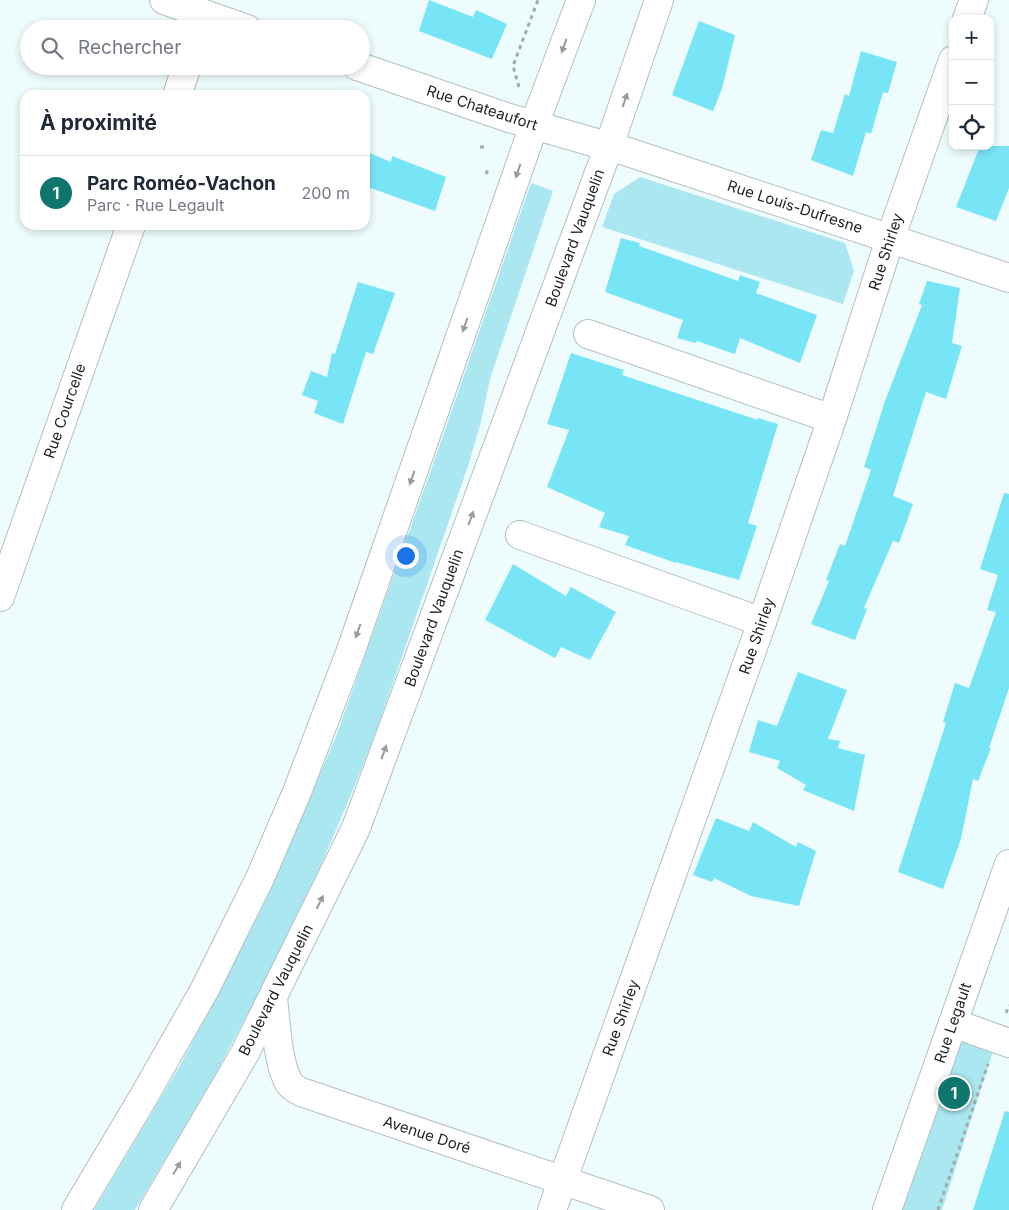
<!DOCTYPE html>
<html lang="fr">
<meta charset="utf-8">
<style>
body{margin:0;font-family:Inter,sans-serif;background:#f2f2f3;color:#1f2937}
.controls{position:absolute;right:15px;top:15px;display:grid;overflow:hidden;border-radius:10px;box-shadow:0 2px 8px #0003}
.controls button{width:45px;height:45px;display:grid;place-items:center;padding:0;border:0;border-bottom:1px solid #e0e1e3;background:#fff;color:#1f2937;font:25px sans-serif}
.you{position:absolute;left:405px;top:555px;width:18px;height:18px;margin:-12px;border:4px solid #fff;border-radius:50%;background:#1a73e8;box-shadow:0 0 0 8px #1a73e833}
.badge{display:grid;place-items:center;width:32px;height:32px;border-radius:50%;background:#0f766e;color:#fff;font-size:16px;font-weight:700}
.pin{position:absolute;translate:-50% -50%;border:2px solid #fff;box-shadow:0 1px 5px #0006}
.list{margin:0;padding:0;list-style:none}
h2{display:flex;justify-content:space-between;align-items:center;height:65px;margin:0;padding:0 20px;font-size:21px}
h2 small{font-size:16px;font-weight:400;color:#747a83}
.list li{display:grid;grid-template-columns:32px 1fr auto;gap:15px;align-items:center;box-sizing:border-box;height:75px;padding:0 20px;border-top:1px solid #e0e1e3}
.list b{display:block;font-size:19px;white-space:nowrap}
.list p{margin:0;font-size:16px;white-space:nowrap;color:#747a83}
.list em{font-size:16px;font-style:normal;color:#747a83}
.icon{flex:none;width:28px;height:28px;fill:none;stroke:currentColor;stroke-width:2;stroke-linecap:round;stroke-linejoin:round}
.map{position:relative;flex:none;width:1009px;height:1210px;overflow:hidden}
.search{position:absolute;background:#fff;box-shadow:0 2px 8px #0003;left:20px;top:20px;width:350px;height:55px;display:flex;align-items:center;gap:12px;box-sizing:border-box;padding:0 18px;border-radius:28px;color:#747a83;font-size:19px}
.panel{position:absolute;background:#fff;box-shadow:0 2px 8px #0003;left:20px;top:90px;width:350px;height:140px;border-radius:15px}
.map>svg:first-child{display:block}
.green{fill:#abe7f1}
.building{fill:#77e5f6}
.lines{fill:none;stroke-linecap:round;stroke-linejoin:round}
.minor-casing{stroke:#b3bfc1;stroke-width:30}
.path{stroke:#a1abac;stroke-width:3;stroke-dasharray:4 4;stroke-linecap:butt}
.minor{stroke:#fff;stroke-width:28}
.oneway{fill:#9a9c9c}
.labels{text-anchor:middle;stroke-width:5;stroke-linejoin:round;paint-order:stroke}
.street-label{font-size:15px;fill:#1e2223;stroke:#fff}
</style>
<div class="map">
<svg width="1009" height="1210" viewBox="0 0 1009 1210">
<rect width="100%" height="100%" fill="#effcfe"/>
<g class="green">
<path d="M 640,177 L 845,243 L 854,271 L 843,304 L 602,227 L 614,194 Z"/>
<path d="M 531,183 L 553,191 L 490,379 L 481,422 L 468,466 L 377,729 L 355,785 L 309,893 L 271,970 L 212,1081 L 135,1210 L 94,1210 L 182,1062 L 267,898 L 337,734 L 431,470 Z"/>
<path d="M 953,1023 L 997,1039 L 942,1210 L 887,1210 Z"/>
</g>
<g class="building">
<path d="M 429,0 L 473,17 L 476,10 L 507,24 L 492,59 L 419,31 Z"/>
<path d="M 699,21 L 735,35 L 722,89 L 713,111 L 672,95 Z"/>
<path d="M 861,51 L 897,62 L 888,93 L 883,92 L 871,134 L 866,132 L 853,176 L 811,160 L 821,130 L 833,133 L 845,94 L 849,96 Z"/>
<path d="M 980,146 L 1009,146 L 1009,188 L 996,221 L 956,207 Z"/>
<path d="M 365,151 L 391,162 L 392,156 L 446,177 L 435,211 L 365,186 Z"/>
<path d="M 621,238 L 640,243 L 639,246 L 738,281 L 740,275 L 760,282 L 756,293 L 817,315 L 800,363 L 740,338 L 735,354 L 697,341 L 696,343 L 677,338 L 683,320 L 605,292 Z"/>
<path d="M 927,281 L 960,288 L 952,343 L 962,346 L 946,399 L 926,392 L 893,496 L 913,504 L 899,543 L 893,541 L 864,608 L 867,609 L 855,640 L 811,624 L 829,581 L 826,580 L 840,544 L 845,546 L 871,470 L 864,467 L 885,401 L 922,305 L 919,304 Z"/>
<path d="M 358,282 L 395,293 L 373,354 L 366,352 L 343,424 L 314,413 L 318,401 L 302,395 L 311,371 L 327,377 L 332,353 L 335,354 Z"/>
<path d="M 571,353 L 624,370 L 622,375 L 758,420 L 758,418 L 778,424 L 748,523 L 757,526 L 739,580 L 676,562 L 676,563 L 625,545 L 629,536 L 599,527 L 605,513 L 547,487 L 569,430 L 547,424 Z"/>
<path d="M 1004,493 L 1009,494 L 1009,688 L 989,748 L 991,748 L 978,781 L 973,779 L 961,839 L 943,889 L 898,872 L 946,723 L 943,722 L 955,683 L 969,688 L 996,612 L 987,610 L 998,575 L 980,569 Z"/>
<path d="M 513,564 L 566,596 L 571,587 L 616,612 L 590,660 L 561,647 L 555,658 L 485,620 Z"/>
<path d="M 798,672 L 847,690 L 828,739 L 840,741 L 838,748 L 865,755 L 854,811 L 803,790 L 806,785 L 777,768 L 780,761 L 749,752 L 758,720 L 777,726 Z"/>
<path d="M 716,818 L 749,831 L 753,822 L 796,847 L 798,842 L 816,851 L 799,906 L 751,896 L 714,878 L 712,882 L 693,875 Z"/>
<path d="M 1005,1111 L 1009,1112 L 1009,1210 L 973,1210 Z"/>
</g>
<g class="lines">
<defs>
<g id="minor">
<path d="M 164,0 L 247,29"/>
<path d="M 967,19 L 974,0"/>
<path d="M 357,66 L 509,118 L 628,152 L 1009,278"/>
<path d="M 177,95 L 187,66"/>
<path d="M 588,334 L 832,419"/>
<path d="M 520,535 L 762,622"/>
<path d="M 0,597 L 131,225"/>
<path d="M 273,998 C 276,1022 277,1057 287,1079 C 289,1085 295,1089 301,1092 L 650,1210"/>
<path d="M 953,1023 L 1009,1043"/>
<path d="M 76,1210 L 144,1096 L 205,989 L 260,878 L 297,792 L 350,653 L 534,125 L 581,0"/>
<path d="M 153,1210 L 245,1053 L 356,828 L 609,146 L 659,0"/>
<path d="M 552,1210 L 762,622 L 832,419 L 890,239 L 953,60"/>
<path d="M 887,1210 L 1009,864"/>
</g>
</defs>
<use href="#minor" class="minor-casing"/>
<g class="path">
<path d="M 519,87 L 513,66 L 538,0"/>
<path d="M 480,147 L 484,147"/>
<path d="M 486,174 L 489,167"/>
<path d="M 1006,1013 L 1009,1005"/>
<path d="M 938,1210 L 988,1064"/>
</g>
<use href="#minor" class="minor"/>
</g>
<defs><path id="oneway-solid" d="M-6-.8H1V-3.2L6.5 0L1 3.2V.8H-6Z" transform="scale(1.25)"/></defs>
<g class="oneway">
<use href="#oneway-solid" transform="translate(564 46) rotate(110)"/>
<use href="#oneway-solid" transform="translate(625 100) rotate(-71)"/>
<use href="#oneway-solid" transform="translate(518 171) rotate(109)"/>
<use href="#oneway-solid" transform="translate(465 325) rotate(109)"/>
<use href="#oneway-solid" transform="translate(412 478) rotate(110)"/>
<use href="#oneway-solid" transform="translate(471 518) rotate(-70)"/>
<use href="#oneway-solid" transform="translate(358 631) rotate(109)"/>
<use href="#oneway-solid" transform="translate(384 752) rotate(-70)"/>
<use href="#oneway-solid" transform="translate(320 902) rotate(-64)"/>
<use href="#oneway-solid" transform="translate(177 1168) rotate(-59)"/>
</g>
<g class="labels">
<g class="street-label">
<text transform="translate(482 108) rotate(18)" y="5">Rue Chateaufort</text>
<text transform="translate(795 207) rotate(18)" y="5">Rue Louis-Dufresne</text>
<text transform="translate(575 238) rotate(-70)" y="5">Boulevard Vauquelin</text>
<text transform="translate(886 252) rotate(-72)" y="5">Rue Shirley</text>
<text transform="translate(65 411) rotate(-71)" y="5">Rue Courcelle</text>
<text transform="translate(434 618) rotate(-70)" y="5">Boulevard Vauquelin</text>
<text transform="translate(757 636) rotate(-71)" y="5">Rue Shirley</text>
<text transform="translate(276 990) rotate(-63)" y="5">Boulevard Vauquelin</text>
<text transform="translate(621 1018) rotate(-70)" y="5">Rue Shirley</text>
<text transform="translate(953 1023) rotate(-71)" y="5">Rue Legault</text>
<text transform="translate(427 1135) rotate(18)" y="5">Avenue Doré</text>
</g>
</g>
</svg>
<div class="controls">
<button>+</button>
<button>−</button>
<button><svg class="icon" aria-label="locate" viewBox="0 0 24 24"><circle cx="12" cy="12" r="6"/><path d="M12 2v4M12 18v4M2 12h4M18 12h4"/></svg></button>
</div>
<div class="you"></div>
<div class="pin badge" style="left:954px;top:1093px">1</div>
<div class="search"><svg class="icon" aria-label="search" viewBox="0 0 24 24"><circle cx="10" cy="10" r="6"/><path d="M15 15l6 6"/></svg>Rechercher</div>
<section class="panel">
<h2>À proximité<small></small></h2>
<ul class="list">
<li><span class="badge">1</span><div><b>Parc Roméo-Vachon</b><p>Parc · Rue Legault</p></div><em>200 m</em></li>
</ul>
</section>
</div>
